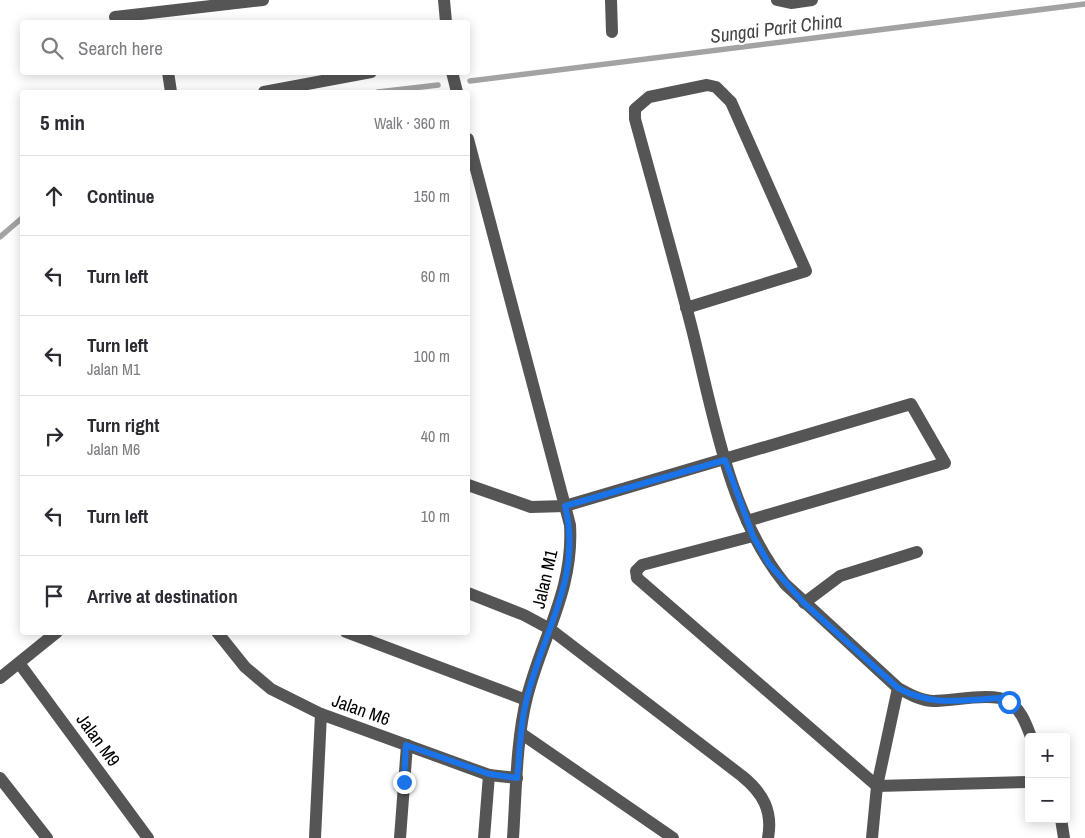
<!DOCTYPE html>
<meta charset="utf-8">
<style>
body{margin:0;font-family:"Archivo Narrow",sans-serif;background:#f7f7f7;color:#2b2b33}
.controls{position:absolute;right:15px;bottom:15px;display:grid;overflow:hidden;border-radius:5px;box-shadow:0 2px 12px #0003}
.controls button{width:45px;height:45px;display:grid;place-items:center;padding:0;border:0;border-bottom:1px solid #e1e1e2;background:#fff;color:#2b2b33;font:25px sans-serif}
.stop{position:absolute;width:15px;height:15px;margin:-11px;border:4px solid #1a73e8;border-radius:50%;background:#fff}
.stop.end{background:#1a73e8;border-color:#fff;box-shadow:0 1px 5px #0008}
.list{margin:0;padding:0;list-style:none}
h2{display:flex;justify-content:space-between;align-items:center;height:65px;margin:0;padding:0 20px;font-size:21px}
h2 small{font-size:16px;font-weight:400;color:#7c7c81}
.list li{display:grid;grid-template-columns:32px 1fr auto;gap:15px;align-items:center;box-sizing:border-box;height:80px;padding:0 20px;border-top:1px solid #e1e1e2}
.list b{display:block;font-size:19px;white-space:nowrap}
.list p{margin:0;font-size:16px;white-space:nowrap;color:#7c7c81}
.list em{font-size:16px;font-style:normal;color:#7c7c81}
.icon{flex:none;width:28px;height:28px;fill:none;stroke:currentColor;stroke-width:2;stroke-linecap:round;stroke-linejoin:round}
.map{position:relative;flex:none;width:1085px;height:838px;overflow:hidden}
.search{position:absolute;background:#fff;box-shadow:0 2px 12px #0003;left:20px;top:20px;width:450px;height:55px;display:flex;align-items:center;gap:12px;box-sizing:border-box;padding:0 18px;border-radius:5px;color:#7c7c81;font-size:19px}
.panel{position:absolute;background:#fff;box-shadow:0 2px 12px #0003;left:20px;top:90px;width:450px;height:545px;border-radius:5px}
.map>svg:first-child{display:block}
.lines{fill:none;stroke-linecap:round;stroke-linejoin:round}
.stream{stroke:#a3a3a3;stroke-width:5.5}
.minor{stroke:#555;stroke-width:12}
.route{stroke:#1a73e8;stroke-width:6}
.labels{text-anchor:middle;stroke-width:4.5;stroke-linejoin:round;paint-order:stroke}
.street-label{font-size:18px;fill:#000;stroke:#fff}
.water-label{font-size:19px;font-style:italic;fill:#444;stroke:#fff}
</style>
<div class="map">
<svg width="1085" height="838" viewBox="0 0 1085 838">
<rect width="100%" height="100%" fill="#fff"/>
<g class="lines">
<g class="stream">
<path d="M 470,81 L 1085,4"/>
<path d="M 378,92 L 438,85"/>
<path d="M 0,237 L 22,218"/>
</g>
<g class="minor">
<path d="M 444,0 L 446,22"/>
<path d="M 611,0 L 612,32"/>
<path d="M 777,0 L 791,3 L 812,0"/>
<path d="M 115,17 L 263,0"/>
<path d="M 168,72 L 171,92"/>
<path d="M 452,72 L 457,92"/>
<path d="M 264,92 L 371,72"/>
<path d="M 468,139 L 570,525 C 574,590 542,637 527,697 C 516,740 516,794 513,838"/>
<path d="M 686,308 L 806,271 L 731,102 L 716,87 L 707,85 L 649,97 L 635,109 L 635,119 C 654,189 674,259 692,329 C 713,412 729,516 785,584 L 898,688 C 909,694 921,701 934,701 C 953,701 993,692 1008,701 C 1021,709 1026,724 1031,737"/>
<path d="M 468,485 L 531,507 L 565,506 L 911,404 L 945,463 L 747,521"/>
<path d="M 753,536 L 642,565 L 636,571 L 637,578 L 877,786 L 1029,782"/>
<path d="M 468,593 L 524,615 L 550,629 L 742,776 C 763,793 773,811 768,838"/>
<path d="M 804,603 L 840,576 L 917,552"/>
<path d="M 217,632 L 245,667 L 271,689 L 321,714 L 489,775 L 517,778"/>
<path d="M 346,632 L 526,700"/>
<path d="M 19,663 L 148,838"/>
<path d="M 0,678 L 57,632"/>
<path d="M 522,734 L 673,838"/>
<path d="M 0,778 L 47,838"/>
<path d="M 1061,819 L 1064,838"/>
<path d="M 315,838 L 321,714"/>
<path d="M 400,838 L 407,745"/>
<path d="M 484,838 L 489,775"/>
<path d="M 872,838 L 877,786 L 898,688"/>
</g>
</g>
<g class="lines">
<path class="route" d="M 404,782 L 406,745 L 489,774 L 517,778 C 520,752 520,723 527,698 C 543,632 583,576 565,506 L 725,460 L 753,536 L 769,564 L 804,603 L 898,688 C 933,707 961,700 1000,698 L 1009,702"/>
</g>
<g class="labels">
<g class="street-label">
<text transform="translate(545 579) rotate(-77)" y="6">Jalan M1</text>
<text transform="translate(361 710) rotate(20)" y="6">Jalan M6</text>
<text transform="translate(98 740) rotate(54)" y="6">Jalan M9</text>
</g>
<g class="water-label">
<text transform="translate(776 28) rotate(-7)" y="7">Sungai Parit China</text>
</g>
</g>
</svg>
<div class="controls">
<button>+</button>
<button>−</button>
</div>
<div class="stop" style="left:1009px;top:702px"></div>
<div class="stop end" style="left:404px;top:782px"></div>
<div class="search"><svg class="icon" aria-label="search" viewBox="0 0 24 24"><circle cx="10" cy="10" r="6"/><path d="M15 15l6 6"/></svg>Search here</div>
<section class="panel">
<h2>5 min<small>Walk · 360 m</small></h2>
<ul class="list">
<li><svg class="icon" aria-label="ahead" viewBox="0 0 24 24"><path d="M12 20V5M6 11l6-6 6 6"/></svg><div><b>Continue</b></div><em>150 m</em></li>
<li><svg class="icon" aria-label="left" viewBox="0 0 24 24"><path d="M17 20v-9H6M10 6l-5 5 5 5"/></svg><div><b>Turn left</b></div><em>60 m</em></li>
<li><svg class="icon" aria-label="left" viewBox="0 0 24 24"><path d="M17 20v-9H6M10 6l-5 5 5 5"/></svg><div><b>Turn left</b><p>Jalan M1</p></div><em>100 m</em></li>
<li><svg class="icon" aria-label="right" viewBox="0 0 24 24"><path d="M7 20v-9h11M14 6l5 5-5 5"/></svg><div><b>Turn right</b><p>Jalan M6</p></div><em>40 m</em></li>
<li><svg class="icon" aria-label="left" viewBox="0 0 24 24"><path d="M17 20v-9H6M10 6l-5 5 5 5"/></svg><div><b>Turn left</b></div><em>10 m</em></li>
<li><svg class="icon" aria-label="arrive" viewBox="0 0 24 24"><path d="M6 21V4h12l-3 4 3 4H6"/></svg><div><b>Arrive at destination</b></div></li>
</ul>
</section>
</div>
